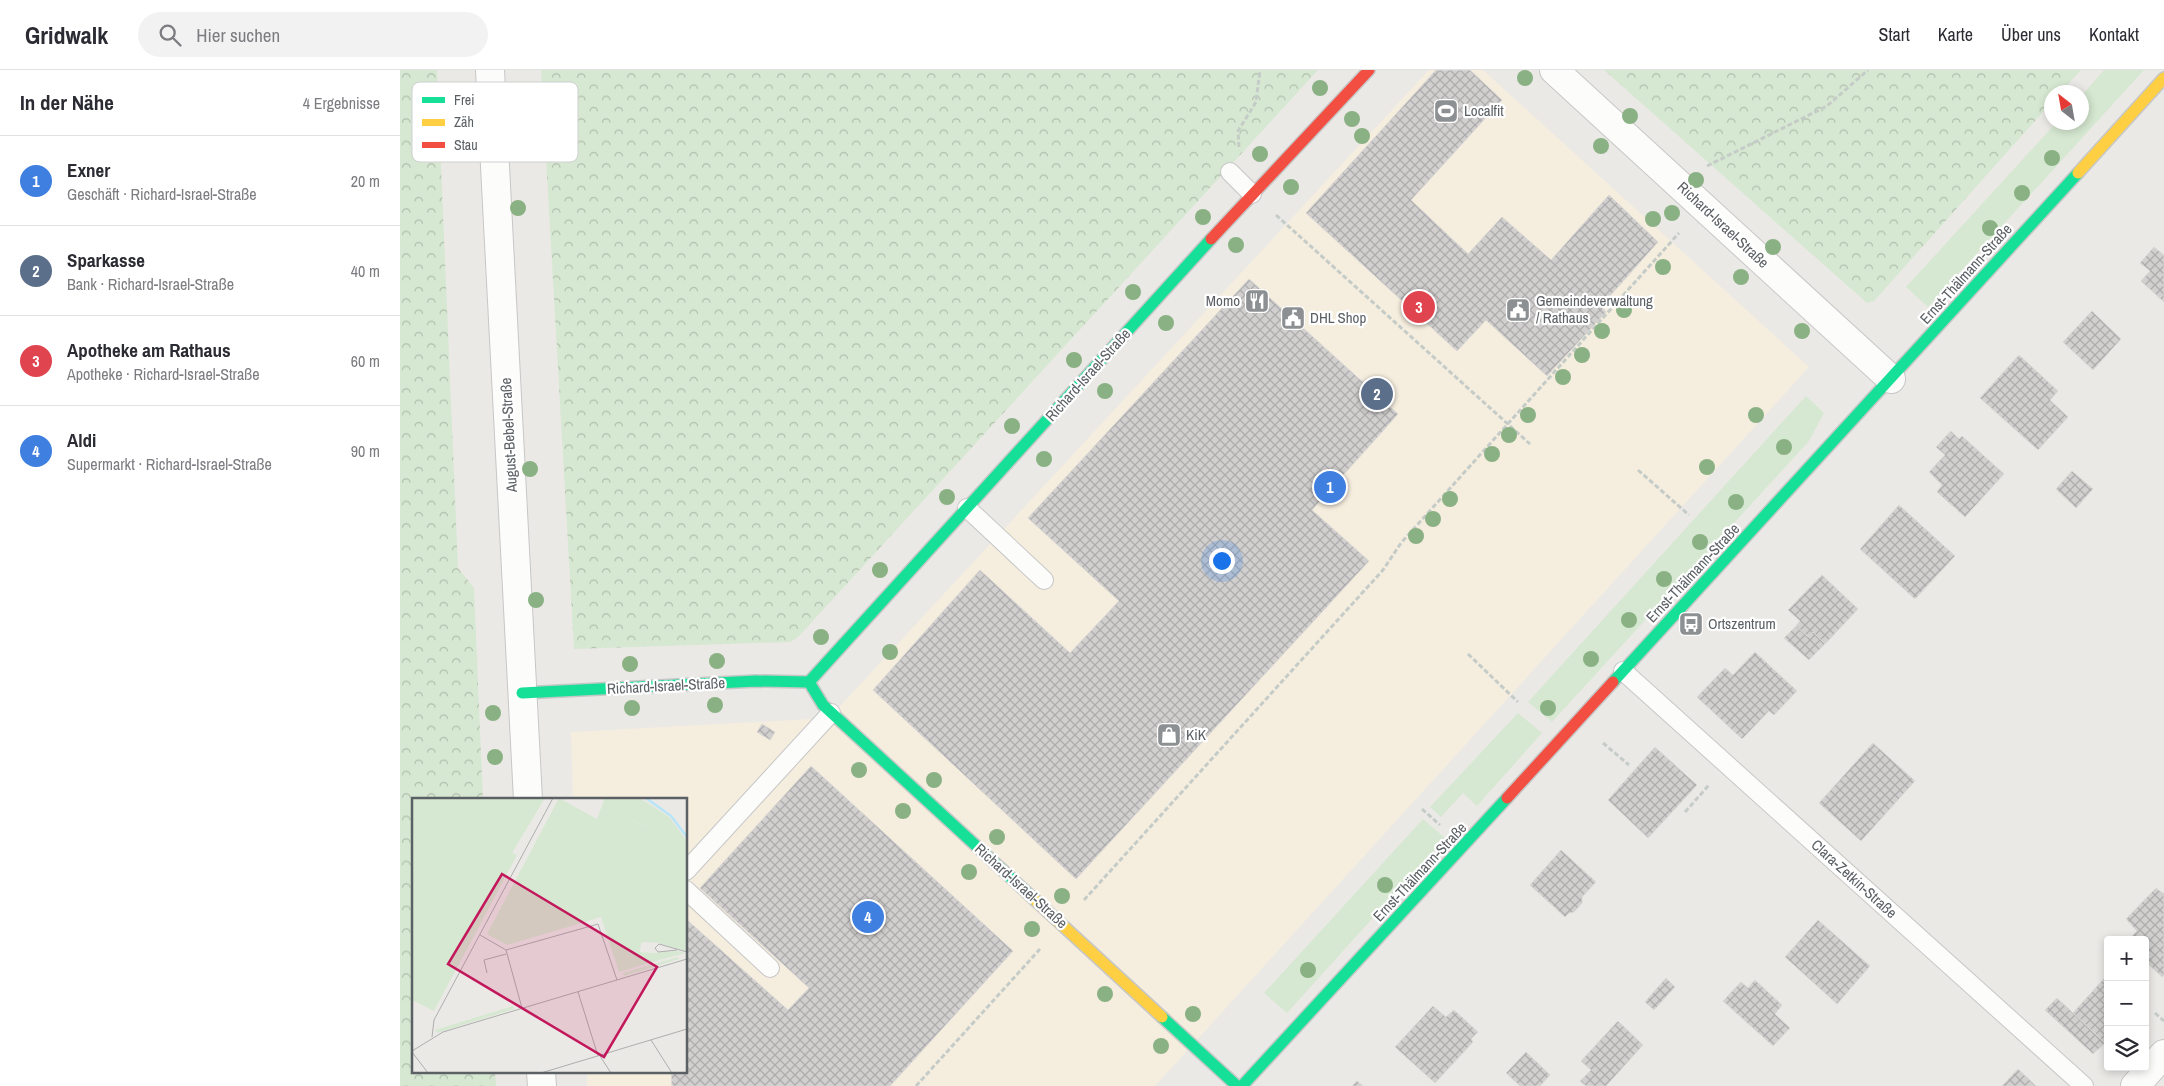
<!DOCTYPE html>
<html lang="de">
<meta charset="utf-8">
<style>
body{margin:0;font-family:"Archivo Narrow",sans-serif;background:#f2f2f3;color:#2b2b33}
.controls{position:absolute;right:15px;bottom:15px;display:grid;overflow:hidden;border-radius:5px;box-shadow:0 2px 8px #0003}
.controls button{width:45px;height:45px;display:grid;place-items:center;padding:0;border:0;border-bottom:1px solid #e1e1e2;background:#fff;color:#2b2b33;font:25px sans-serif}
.compass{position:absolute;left:1644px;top:15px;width:45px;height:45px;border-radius:50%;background:#fff;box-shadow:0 2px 8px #0003;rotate:329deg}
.you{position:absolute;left:821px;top:490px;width:18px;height:18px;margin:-12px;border:4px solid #fff;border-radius:50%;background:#1a73e8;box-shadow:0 0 0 8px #1a73e833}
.badge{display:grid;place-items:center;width:32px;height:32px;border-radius:50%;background:#7c3aed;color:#fff;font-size:16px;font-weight:700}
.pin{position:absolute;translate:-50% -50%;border:2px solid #fff;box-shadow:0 1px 5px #0006}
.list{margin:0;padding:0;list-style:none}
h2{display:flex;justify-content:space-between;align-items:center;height:65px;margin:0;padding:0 20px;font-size:21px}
h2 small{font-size:16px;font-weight:400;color:#7c7c81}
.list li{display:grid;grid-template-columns:32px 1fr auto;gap:15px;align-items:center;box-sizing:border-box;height:90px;padding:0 20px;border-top:1px solid #e1e1e2}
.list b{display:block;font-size:19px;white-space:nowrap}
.list p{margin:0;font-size:16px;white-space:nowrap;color:#7c7c81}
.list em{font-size:16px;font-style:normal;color:#7c7c81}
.icon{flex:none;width:28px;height:28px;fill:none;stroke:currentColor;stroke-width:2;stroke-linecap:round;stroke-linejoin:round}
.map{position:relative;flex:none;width:1764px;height:1016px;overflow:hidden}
header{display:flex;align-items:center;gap:30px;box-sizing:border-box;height:70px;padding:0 25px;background:#fff;border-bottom:1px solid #e1e1e2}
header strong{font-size:24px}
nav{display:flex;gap:28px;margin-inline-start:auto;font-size:18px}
.search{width:350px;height:45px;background:#f2f2f3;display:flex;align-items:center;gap:12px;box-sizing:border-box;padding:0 18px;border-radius:28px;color:#7c7c81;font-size:19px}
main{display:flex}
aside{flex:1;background:#fff}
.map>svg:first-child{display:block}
.commercial{fill:#f5edde}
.green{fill:#d6e8d1}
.forest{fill:url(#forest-crowns)}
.building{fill:url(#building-cross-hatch);stroke:#dad8d5}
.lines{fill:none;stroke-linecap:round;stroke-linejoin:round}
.lane-casing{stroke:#c7c7c7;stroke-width:20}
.street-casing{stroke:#c7c7c7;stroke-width:30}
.fast-casing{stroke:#c6c7c7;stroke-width:14}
.slow-casing{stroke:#c6c7c7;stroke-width:14}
.jam-casing{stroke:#c6c7c7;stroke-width:14}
.path{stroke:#c5ccc8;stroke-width:3;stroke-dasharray:5 2.5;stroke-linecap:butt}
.lane{stroke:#fcfcfb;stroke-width:18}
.street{stroke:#fcfcfb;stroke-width:28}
.fast{stroke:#16e098;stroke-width:11}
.slow{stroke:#ffcf43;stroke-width:11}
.jam{stroke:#f24e42;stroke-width:11}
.tree{fill:#8ab184}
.labels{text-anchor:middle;stroke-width:4.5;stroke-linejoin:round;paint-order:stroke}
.poi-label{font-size:15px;fill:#5b6064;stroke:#fff;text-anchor:start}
.street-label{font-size:15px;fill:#5b6064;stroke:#fff}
.inset-river{fill:none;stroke:#b9e5f8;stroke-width:2.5}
.inset-road{fill:none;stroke:#adaeae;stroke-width:1}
.view{fill:#c2185b;fill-opacity:0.15;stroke:#c2185b;stroke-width:2.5}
.inset-edge{fill:none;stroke:#5b6064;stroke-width:2.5}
.key{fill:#fff;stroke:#cecfd0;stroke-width:1}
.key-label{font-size:14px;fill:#5b6064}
</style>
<header>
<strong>Gridwalk</strong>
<div class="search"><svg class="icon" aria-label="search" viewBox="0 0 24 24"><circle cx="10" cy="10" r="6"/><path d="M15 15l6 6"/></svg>Hier suchen</div>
<nav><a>Start</a><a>Karte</a><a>Über uns</a><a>Kontakt</a></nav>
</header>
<main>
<aside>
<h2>In der Nähe<small>4 Ergebnisse</small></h2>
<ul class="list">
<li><span class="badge" style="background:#3f7fe0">1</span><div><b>Exner</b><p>Geschäft · Richard-Israel-Straße</p></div><em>20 m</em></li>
<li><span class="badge" style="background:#5c6f8a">2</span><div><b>Sparkasse</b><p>Bank · Richard-Israel-Straße</p></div><em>40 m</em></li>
<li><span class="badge" style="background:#e0444e">3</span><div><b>Apotheke am Rathaus</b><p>Apotheke · Richard-Israel-Straße</p></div><em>60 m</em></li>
<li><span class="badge" style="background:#3f7fe0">4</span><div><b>Aldi</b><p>Supermarkt · Richard-Israel-Straße</p></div><em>90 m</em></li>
</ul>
</aside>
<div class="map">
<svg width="1764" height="1016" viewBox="0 0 1764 1016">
<defs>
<pattern id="forest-crowns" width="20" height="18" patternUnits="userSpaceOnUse" patternTransform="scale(1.25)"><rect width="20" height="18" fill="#d6e8d1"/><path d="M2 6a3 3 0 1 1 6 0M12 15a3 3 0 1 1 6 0" fill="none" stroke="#b1bfad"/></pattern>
<pattern id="building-cross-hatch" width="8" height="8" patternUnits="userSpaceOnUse" patternTransform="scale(1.25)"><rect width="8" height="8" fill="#d2d0cf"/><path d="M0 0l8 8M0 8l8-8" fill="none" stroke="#adacac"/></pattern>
</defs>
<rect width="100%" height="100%" fill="#ebe9e6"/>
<path class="commercial" d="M 1029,0 L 1083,0 L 1409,297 L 755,1016 L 187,1016 L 187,1002 L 286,1002 L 286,730 L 173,730 L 171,662 L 429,648 Z"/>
<g class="green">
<path d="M 1704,0 L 1744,0 L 1528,237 L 1506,217 L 1656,53 L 1682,52 L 1682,25 Z"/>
<path d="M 1406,326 L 1424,343 L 1409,371 L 1152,652 L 1128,632 Z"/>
<path d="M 1118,643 L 1142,663 L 1077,736 L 1063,723 L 1041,747 L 1030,737 Z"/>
<path d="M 1023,749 L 1045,768 L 887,943 L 864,923 Z"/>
</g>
<g class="forest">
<path d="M 0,0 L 37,0 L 58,498 L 74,518 L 83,730 L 14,730 L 14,1002 L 95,1002 L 96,1016 L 0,1016 Z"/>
<path d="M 141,0 L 918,0 L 399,566 L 391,572 L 174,579 Z"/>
<path d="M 1204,0 L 1681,0 L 1661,22 L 1652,22 L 1651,33 L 1474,231 L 1467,233 Z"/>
</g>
<g class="building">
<path d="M 1036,0 L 1070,0 L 1102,30 L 1011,130 L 1068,184 L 1102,147 L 1151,190 L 1209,125 L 1258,172 L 1201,236 L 1206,242 L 1147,306 L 1086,250 L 1057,281 L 906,143 Z"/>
<path d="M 1754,177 L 1764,185 L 1764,232 L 1741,211 L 1750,201 L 1740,193 Z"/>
<path d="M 849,209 L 998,344 L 912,440 L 969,491 L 676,809 L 473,620 L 580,500 L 670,583 L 719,531 L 628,448 Z"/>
<path d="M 1692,241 L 1721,269 L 1693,300 L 1663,272 Z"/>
<path d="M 1619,285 L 1658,321 L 1650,330 L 1668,347 L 1638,380 L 1580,328 Z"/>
<path d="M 1551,361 L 1559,369 L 1562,366 L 1604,404 L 1565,447 L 1537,422 L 1542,415 L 1529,402 L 1545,385 L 1536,377 Z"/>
<path d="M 1672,401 L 1693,419 L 1676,438 L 1656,419 Z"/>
<path d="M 1499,435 L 1555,486 L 1515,529 L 1460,479 Z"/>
<path d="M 1422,505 L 1458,539 L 1425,574 L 1413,562 L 1408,567 L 1396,556 L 1400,551 L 1388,540 Z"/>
<path d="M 1396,556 L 1408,567 L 1413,562 L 1425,574 L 1409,590 L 1384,568 Z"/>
<path d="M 1355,582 L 1397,621 L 1374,645 L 1369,641 L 1342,669 L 1297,627 L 1325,598 L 1333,605 Z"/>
<path d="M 362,654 L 375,662 L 370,670 L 357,662 Z"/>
<path d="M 1473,673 L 1515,711 L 1461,771 L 1419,733 Z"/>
<path d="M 1255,677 L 1297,715 L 1248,768 L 1208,730 Z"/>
<path d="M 411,696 L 613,881 L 490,1016 L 272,1016 L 271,1002 L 286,1002 L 286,849 L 388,940 L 409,918 L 300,818 Z"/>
<path d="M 1161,780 L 1196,812 L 1182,827 L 1182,833 L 1174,842 L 1169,843 L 1165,847 L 1130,815 Z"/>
<path d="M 1756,818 L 1764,824 L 1764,905 L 1762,907 L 1745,891 L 1745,870 L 1728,870 L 1737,861 L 1726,849 Z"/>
<path d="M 1418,850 L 1470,896 L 1437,934 L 1385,887 Z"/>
<path d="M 1708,904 L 1708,970 L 1705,973 L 1673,943 Z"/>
<path d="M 1266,908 L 1275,917 L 1254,940 L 1245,932 Z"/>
<path d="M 1355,910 L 1382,935 L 1375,944 L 1390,958 L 1373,976 L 1323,931 L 1341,912 L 1348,918 Z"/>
<path d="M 1657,928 L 1705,973 L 1693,984 L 1645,940 Z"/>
<path d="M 1033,936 L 1046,947 L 1054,940 L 1078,962 L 1071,969 L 1073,972 L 1035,1013 L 995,977 Z"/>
<path d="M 1218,951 L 1243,975 L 1206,1016 L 1186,1016 L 1180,1011 L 1191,1000 L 1181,991 Z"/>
<path d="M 1126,982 L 1150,1005 L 1140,1016 L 1120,1016 L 1106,1003 Z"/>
<path d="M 1618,999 L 1636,1016 L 1602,1016 Z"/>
<path d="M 957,1011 L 963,1016 L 952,1016 Z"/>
</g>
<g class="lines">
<defs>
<g id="lane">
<path d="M 830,102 L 852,124"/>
<path d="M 567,438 L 644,510"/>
<path d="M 1223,601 L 1684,1016"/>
<path d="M 286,801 L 431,643"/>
<path d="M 286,820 L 370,898"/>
</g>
<g id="street">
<path d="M 90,0 L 128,730"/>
<path d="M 1154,0 L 1491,309"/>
<path d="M 141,1002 L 142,1016"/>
<path d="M 1735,1016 L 1764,984"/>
</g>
<g id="fast">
<path d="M 409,612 L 811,169"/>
<path d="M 1213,612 L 1678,103"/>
<path d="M 122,623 L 356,611 L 409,612 L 423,635 L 635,830"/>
<path d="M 762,947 L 837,1016"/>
<path d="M 842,1016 L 1107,728"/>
</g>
<g id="slow">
<path d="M 1678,103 L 1764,8"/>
<path d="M 635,830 L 762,947"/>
</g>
<g id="jam">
<path d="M 811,169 L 969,0"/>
<path d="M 1107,728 L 1213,612"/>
</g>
</defs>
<use href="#lane" class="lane-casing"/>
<use href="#street" class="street-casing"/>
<use href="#fast" class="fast-casing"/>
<use href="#slow" class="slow-casing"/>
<use href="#jam" class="jam-casing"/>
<g class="path">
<path d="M 839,77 L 838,61 L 856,32 L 860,0"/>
<path d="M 1307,96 L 1427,36 L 1468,0"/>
<path d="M 876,145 L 1130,374"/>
<path d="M 1238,400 L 1289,445"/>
<path d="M 1068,584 L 1118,632"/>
<path d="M 1203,673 L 1229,695"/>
<path d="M 1022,739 L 1040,755"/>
<path d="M 1285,742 L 1309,715"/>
<path d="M 684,830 L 983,500 L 1001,473 L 1279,163"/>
<path d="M 1755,943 L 1764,951"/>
<path d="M 516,1016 L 640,879"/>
</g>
<use href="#lane" class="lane"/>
<use href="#street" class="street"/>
<use href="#fast" class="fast"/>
<use href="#slow" class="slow"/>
<use href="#jam" class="jam"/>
</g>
<g class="tree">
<circle cx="1125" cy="8" r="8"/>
<circle cx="920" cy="18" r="8"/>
<circle cx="1230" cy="46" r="8"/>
<circle cx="952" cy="49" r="8"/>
<circle cx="962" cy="66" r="8"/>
<circle cx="1201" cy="76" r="8"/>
<circle cx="860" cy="84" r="8"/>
<circle cx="1652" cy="88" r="8"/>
<circle cx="1296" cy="110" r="8"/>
<circle cx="891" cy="117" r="8"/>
<circle cx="1622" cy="123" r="8"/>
<circle cx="118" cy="138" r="8"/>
<circle cx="1272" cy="143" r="8"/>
<circle cx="803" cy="147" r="8"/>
<circle cx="1253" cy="149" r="8"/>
<circle cx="1590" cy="158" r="8"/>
<circle cx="836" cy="175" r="8"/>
<circle cx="1373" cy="177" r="8"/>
<circle cx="1263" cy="197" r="8"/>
<circle cx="1341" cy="207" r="8"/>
<circle cx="733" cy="222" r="8"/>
<circle cx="1224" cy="240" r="8"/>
<circle cx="766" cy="253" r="8"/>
<circle cx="1202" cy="261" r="8"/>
<circle cx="1402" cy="261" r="8"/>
<circle cx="1182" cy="285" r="8"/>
<circle cx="674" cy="290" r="8"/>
<circle cx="1163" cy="307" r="8"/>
<circle cx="705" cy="321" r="8"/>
<circle cx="1128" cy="345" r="8"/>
<circle cx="1356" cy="345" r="8"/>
<circle cx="612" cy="356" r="8"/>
<circle cx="1109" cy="365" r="8"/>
<circle cx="1384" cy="377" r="8"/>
<circle cx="1092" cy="384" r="8"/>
<circle cx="644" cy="389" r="8"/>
<circle cx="1307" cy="397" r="8"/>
<circle cx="130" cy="399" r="8"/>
<circle cx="547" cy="427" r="8"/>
<circle cx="1050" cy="429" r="8"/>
<circle cx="1336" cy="432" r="8"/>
<circle cx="1033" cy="449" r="8"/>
<circle cx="1016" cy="466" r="8"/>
<circle cx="1300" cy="472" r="8"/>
<circle cx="480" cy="500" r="8"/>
<circle cx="1264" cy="509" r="8"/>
<circle cx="136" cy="530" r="8"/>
<circle cx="1229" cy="550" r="8"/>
<circle cx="421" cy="567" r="8"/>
<circle cx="490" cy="582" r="8"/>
<circle cx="1191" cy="589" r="8"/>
<circle cx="317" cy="591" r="8"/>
<circle cx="230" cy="594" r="8"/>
<circle cx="315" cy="635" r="8"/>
<circle cx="232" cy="638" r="8"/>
<circle cx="1148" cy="638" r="8"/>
<circle cx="93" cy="643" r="8"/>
<circle cx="95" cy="687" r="8"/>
<circle cx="459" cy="700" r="8"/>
<circle cx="534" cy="710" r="8"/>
<circle cx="503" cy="741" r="8"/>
<circle cx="597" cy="767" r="8"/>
<circle cx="569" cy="802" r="8"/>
<circle cx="985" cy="815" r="8"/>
<circle cx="662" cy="826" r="8"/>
<circle cx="632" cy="859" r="8"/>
<circle cx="908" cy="900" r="8"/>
<circle cx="705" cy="924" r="8"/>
<circle cx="793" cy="944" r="8"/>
<circle cx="761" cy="976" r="8"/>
</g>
<defs>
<symbol id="stadium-square" viewBox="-11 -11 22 22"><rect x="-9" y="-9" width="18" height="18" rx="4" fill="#8d9092" stroke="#fff"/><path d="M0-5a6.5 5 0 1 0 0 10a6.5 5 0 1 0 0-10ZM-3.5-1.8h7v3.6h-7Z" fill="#fff"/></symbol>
<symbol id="restaurant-square" viewBox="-11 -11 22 22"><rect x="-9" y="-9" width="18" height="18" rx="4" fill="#8d9092" stroke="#fff"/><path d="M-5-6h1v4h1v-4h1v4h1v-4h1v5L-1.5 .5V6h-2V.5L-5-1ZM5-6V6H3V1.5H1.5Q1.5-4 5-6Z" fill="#fff"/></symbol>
<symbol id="civic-square" viewBox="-11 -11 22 22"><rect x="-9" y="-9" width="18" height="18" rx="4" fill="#8d9092" stroke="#fff"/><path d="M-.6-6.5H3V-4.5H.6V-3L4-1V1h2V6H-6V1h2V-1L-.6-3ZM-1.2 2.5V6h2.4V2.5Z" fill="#fff"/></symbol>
<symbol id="bus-square" viewBox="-11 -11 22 22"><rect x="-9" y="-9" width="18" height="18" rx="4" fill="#8d9092" stroke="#fff"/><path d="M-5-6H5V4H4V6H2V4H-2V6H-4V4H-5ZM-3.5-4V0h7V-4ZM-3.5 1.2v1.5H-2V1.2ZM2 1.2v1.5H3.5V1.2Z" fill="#fff"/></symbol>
<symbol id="shop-square" viewBox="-11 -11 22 22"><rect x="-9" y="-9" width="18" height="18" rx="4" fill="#8d9092" stroke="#fff"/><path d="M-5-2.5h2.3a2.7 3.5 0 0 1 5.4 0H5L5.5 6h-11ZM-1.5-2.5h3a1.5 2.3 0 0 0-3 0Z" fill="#fff"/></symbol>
</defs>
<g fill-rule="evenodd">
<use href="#stadium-square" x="1032" y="27" width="28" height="28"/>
<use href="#restaurant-square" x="843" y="217" width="28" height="28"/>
<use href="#civic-square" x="1104" y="226" width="28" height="28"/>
<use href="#civic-square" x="879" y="234" width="28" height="28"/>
<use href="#bus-square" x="1277" y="540" width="28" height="28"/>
<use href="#shop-square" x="755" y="651" width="28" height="28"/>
</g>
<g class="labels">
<g class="poi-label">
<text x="1064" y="46">Localfit</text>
<text x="840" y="236" text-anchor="end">Momo</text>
<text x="1136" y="236">Gemeindeverwaltung<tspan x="1136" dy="17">/ Rathaus</tspan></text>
<text x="910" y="253">DHL Shop</text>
<text x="1308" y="559">Ortszentrum</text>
<text x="786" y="670">KiK</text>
</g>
<g class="street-label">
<text transform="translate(1323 155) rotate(43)" y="5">Richard-Israel-Straße</text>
<text transform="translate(1566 204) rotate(-48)" y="5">Ernst-Thälmann-Straße</text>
<text transform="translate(688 305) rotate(-48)" y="5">Richard-Israel-Straße</text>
<text transform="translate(109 365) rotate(-93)" y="5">August-Bebel-Straße</text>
<text transform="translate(1293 503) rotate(-47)" y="5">Ernst-Thälmann-Straße</text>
<text transform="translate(266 616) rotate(-3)" y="5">Richard-Israel-Straße</text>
<text transform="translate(1020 802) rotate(-47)" y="5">Ernst-Thälmann-Straße</text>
<text transform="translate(1454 809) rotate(42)" y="5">Clara-Zetkin-Straße</text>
<text transform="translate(621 816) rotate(42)" y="5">Richard-Israel-Straße</text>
</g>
</g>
<g transform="translate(12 728)">
<rect width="275" height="275" fill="#ebe9e6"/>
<path d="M 0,0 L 133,0 L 100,55 L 68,40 L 29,13 L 13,19 L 0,36 ZM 205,0 L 227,0 L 239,7 L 234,13 L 240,24 L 237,29 L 219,22 ZM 266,153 L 273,155 L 244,163 L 241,155 ZM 266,159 L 267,161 L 212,178 L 211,175 ZM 101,208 L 102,211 L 25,235 L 23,232 Z" fill="#d6e8d1"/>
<path d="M 147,0 L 185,21 L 193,0 L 205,0 L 219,22 L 236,29 L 240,24 L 233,13 L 239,7 L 257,19 L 275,43 L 275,154 L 247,145 L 233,144 L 229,145 L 228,154 L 241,155 L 244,163 L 207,174 L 189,119 L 95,147 L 75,136 ZM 29,13 L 68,40 L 105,57 L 22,213 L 0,202 L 0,36 L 15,14 Z" fill="#d6e8d1"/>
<path class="inset-river" d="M 234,0 L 259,18 L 275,39"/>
<path class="inset-road" d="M 68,137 L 94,152 L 110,210M 94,152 L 186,126 L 205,182M 265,152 L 246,154 L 243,150 L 247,146 L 275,154M 75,175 L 72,162 L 94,156M 166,194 L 186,258M 20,239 L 22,222 L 141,0M 239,242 L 260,275M 0,253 L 31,234 L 275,161M 0,254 L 16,275M 188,258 L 199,275M 129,275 L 275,231"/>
<path class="view" d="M 90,76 L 245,169 L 192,259 L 36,166 Z"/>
<rect width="275" height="275" class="inset-edge"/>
</g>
<rect x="12" y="12" width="166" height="80" rx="8" class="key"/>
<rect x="22" y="27" width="23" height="6" fill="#16e098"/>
<rect x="22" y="49" width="23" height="7" fill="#ffcf43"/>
<rect x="22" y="72" width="23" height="6" fill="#f24e42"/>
<g class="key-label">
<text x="54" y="35">Frei</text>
<text x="54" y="57">Zäh</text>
<text x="54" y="80">Stau</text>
</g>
</svg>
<div class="controls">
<button>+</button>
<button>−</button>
<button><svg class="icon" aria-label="layers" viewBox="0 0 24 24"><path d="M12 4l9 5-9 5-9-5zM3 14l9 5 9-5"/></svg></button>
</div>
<svg class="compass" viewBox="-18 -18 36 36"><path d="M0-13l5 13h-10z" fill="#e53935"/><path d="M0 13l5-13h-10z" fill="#7c7c81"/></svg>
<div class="you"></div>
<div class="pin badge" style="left:930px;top:417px;background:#3f7fe0">1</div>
<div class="pin badge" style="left:977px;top:324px;background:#5c6f8a">2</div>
<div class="pin badge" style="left:1019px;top:237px;background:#e0444e">3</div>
<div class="pin badge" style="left:468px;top:847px;background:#3f7fe0">4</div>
</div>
</main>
